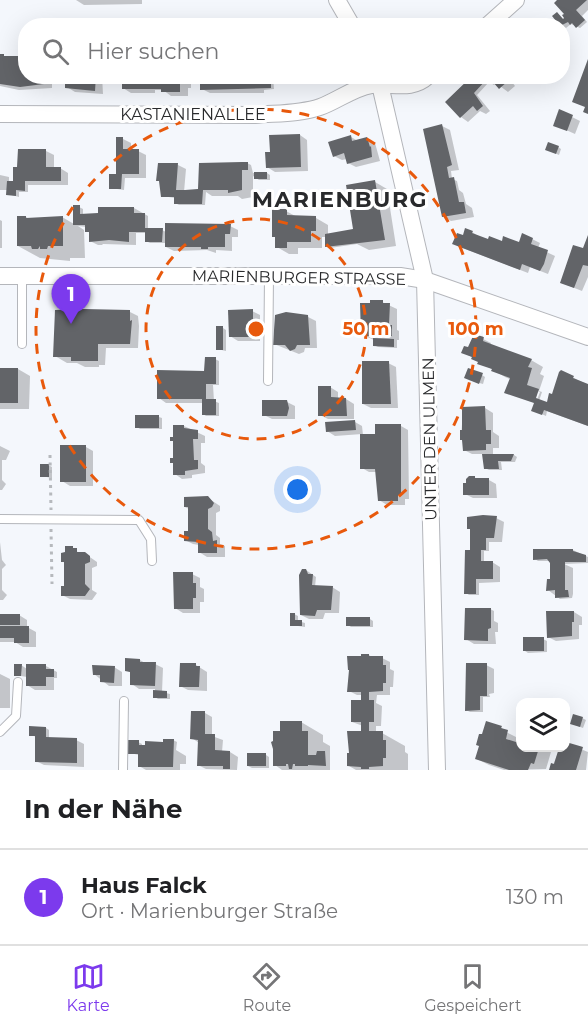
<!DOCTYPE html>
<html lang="de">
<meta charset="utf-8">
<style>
body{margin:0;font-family:Montserrat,sans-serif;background:#f6f6f6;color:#202124}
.controls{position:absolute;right:18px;bottom:18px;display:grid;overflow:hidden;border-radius:12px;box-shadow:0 6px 24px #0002}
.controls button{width:54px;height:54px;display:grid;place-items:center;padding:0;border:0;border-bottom:2px solid #e0e0e0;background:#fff;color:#202124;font:30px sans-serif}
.you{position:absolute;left:298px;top:490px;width:21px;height:21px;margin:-15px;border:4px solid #fff;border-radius:50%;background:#1a73e8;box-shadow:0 0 0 9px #1a73e833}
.badge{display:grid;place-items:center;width:39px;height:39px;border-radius:50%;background:#7c3aed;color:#fff;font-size:20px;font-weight:700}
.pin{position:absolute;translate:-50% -50px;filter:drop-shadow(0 2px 3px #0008)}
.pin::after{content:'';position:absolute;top:32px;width:21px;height:18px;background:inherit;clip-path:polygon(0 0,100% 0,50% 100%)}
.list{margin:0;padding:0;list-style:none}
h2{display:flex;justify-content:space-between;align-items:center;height:78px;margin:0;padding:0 24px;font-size:26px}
h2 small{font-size:20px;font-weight:400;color:#757577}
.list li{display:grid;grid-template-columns:39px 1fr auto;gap:18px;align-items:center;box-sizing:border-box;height:96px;padding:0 24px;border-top:2px solid #e0e0e0}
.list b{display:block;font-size:22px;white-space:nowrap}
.list p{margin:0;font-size:20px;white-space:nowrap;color:#757577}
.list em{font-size:20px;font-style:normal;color:#757577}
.icon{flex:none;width:33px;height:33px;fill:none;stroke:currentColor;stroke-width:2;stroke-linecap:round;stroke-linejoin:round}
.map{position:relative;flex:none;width:588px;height:770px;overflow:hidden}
.search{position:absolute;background:#fff;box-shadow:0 6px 24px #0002;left:18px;right:18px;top:18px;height:66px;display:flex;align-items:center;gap:15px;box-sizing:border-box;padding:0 21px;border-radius:24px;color:#757577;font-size:22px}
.sheet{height:174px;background:#fff}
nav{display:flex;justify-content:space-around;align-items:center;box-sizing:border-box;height:84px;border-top:2px solid #e0e0e0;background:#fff;font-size:16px;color:#757577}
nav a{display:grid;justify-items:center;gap:3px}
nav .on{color:#7c3aed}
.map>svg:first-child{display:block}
.shadow{fill:#0003}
.building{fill:#626468}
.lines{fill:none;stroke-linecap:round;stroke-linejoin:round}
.service-casing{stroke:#b4b6bb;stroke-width:10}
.minor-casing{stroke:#b4b6bb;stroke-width:18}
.path{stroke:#b6b9bd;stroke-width:3;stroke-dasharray:3 4.5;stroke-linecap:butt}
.service{stroke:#fff;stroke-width:8}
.minor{stroke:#fff;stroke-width:16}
.ring{fill:none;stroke:#e8590c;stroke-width:3;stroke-dasharray:10 8}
.labels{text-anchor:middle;stroke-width:6;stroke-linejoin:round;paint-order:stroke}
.street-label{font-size:16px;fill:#292a2c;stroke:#fff}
.district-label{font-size:22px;font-weight:bold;letter-spacing:1.5px;fill:#292a2c;stroke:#fff}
.centre{fill:#e8590c;stroke:#fff;stroke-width:3}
.ring-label{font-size:18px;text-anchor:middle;font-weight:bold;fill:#e8590c;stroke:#fff;stroke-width:6;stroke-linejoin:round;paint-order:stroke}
</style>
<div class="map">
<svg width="588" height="770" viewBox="0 0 588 770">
<rect width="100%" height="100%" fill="#f4f7fc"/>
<g class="shadow">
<path d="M 76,0 L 142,0 L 142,4 L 84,5 Z"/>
<path d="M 560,0 L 588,0 L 588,10 L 582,16 L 587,22 L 580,28 L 571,24 L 566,28 L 563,26 L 554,16 L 557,14 L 564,20 L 568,16 Z"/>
<path d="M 542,20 L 550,25 L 550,26 L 536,26 Z"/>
<path d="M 0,55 L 8,58 L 26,76 L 55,76 L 55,80 L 52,80 L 52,88 L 19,90 L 0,86 Z"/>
<path d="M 67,76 L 102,76 L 103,94 L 75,92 L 67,87 Z"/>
<path d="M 163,76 L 188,76 L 191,79 L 191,88 L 188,88 L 188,96 L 171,96 L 163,90 L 155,90 L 155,93 L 131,93 L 123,88 Z"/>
<path d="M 202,76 L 273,76 L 274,89 L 264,90 L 264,93 L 210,93 L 202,89 Z"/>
<path d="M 474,76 L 518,76 L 512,82 L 515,86 L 508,92 L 496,83 L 494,85 L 489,82 L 477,95 L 490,111 L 486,114 L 480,111 L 468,122 L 461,117 Z"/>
<path d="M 560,111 L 580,121 L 575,134 L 555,125 Z"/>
<path d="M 442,126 L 450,130 L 459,170 L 451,171 L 452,179 L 457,181 L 459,190 L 463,193 L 466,204 L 472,208 L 474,217 L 451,221 L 443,216 Z"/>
<path d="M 300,135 L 307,140 L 308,171 L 275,172 L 267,167 L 271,153 Z"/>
<path d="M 351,137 L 358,141 L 367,139 L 375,143 L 380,161 L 356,167 L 348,163 L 347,159 L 342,160 L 334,156 Z"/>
<path d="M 117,139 L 123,139 L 131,143 L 131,151 L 138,151 L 146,155 L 146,178 L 125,178 L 124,190 L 110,188 L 117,175 Z"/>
<path d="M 558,147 L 561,149 L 559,155 L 550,151 Z"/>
<path d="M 46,151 L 54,155 L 54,168 L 60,168 L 68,173 L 68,185 L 28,185 L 28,192 L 19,192 L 19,197 L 8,194 L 8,190 L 0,190 L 0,158 L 0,175 L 9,177 L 9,183 L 18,183 L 19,168 Z"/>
<path d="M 247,163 L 251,165 L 253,173 L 267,173 L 270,175 L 270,180 L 259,180 L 253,176 L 253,197 L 242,199 L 238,196 L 212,196 L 206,192 L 205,205 L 179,205 L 175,203 L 175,198 L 162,196 L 160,165 L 178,165 L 186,169 L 184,192 L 200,189 Z"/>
<path d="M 375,182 L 387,189 L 396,246 L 369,250 L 357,244 L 330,248 L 327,246 L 327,237 L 322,237 L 322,248 L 298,248 L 298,254 L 289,254 L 277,247 L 286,211 L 297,217 L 316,218 L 328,225 L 328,235 L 352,231 Z"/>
<path d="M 79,207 L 83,209 L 83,216 L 134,208 L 148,216 L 148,230 L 162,230 L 166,232 L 230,226 L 238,230 L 238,237 L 232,237 L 232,251 L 216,250 L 216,253 L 207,250 L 174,251 L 166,247 L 166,243 L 150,243 L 146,241 L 147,233 L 136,233 L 136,245 L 103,244 L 102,245 L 98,245 L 90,241 L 90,233 L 87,231 L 87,227 L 78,226 L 84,230 L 85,258 L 70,258 L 70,261 L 40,258 L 18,246 L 26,217 L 29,219 L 62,217 L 74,224 Z"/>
<path d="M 0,220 L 2,221 L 2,248 L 0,248 Z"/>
<path d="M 472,232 L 480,237 L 502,243 L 520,244 L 532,239 L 540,243 L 538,248 L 555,256 L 548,274 L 530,267 L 528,273 L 460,247 L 464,237 Z"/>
<path d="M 588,239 L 588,277 L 582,291 L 562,283 L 584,250 Z"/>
<path d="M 382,302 L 397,309 L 397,330 L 399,331 L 399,340 L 397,340 L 397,348 L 378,347 L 374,345 L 374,340 L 363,335 Z"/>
<path d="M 252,311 L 260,315 L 260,341 L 238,341 L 230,336 Z"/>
<path d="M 130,312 L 138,316 L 139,326 L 138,348 L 106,348 L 105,365 L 99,365 L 99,367 L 85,367 L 77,363 L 67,363 L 55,356 Z"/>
<path d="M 308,317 L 316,321 L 317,348 L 305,348 L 304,352 L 299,354 L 274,344 Z"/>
<path d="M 223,328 L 226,330 L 226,351 L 217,349 Z"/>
<path d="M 483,339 L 491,343 L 490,345 L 531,360 L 543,367 L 540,374 L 544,376 L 539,391 L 542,392 L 539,401 L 547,404 L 553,396 L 562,372 L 588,385 L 588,426 L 547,411 L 546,416 L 533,410 L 540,392 L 505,377 L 463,352 Z"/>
<path d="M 215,359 L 219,361 L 219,385 L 213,385 L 214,401 L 219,403 L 219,416 L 206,416 L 203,414 L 203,403 L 166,403 L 159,398 L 204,372 Z"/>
<path d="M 388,363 L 396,367 L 398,408 L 371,408 L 363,404 Z"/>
<path d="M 0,369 L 18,369 L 30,376 L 29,409 L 0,409 Z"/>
<path d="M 482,375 L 485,377 L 483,384 L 469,380 Z"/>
<path d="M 330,387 L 338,392 L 338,399 L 346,399 L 354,404 L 354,419 L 328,419 L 320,415 Z"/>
<path d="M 287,402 L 295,406 L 295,419 L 272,419 L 264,415 Z"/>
<path d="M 485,408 L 493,413 L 493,432 L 499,436 L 499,448 L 493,448 L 493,456 L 514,455 L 517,457 L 515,462 L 501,462 L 502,470 L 489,470 L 485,468 L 484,454 L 472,454 L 464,450 L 464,440 L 461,439 L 463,409 Z"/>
<path d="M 159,417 L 162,418 L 162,429 L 140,429 L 137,427 Z"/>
<path d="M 355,422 L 362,426 L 363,435 L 376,435 L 401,426 L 408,430 L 409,499 L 405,499 L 405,505 L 387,505 L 379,500 L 377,472 L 369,472 L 362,468 L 362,434 L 335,436 L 327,431 Z"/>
<path d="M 184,426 L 205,436 L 205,443 L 201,443 L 201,463 L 205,466 L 205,473 L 192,475 L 192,478 L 182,479 L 175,474 L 174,459 Z"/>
<path d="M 0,446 L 10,451 L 6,460 L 2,460 L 2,480 L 6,484 L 2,490 L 0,490 Z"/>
<path d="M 86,447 L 93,451 L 93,486 L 70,486 L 62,481 Z"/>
<path d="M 48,465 L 52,467 L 52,478 L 41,476 Z"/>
<path d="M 474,477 L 479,480 L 489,480 L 496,484 L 497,498 L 473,498 L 465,494 L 467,485 Z"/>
<path d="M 208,498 L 220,506 L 220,511 L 216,513 L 216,535 L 220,538 L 220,544 L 225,546 L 225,557 L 207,557 L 199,552 L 199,545 L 193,544 L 185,540 L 189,532 L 189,509 L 185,507 Z"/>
<path d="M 496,518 L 504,522 L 502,542 L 489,542 L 489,551 L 484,551 L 484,563 L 492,562 L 500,567 L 500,582 L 479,583 L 479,595 L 469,595 L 466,593 L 472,551 Z"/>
<path d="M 0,542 L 2,560 L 6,565 L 2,569 L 2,590 L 7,595 L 3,600 L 0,600 Z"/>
<path d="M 72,547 L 80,554 L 84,553 L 97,562 L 97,566 L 92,568 L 92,590 L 97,593 L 92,600 L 70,599 L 62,595 L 66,587 L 65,563 L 62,561 Z"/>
<path d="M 573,550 L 588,557 L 588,563 L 564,564 L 573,568 L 573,594 L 572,598 L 560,599 L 548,590 L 551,580 L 550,561 L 538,561 L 535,559 Z"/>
<path d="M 306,570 L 316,577 L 315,587 L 332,587 L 340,592 L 339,613 L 325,613 L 323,619 L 309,619 L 301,615 Z"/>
<path d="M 192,574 L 200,578 L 200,587 L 204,589 L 204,602 L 200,602 L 200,613 L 183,613 L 175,608 Z"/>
<path d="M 490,609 L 494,611 L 494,621 L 498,623 L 498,632 L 495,632 L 496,644 L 474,644 L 466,639 Z"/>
<path d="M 574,612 L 582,617 L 582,625 L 579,625 L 579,639 L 556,641 L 548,637 Z"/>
<path d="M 294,614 L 298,616 L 298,621 L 305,623 L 305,627 L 291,625 Z"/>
<path d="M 19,615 L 27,620 L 27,627 L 36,632 L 36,647 L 23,647 L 15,642 L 0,642 L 0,616 Z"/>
<path d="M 348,619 L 370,619 L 373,621 L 373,627 L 351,627 L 348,625 Z"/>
<path d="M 543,639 L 547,641 L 547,652 L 528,653 L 525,651 Z"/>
<path d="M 369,655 L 373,658 L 382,658 L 390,662 L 390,669 L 394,671 L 393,687 L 390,687 L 390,695 L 377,695 L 376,703 L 382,706 L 381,726 L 376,726 L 376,733 L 382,733 L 405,746 L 405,752 L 408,754 L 408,770 L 356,770 L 349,766 L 365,733 L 363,726 L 352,722 L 363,702 L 363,695 L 357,695 L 349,691 Z"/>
<path d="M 140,660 L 145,663 L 155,664 L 163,668 L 162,692 L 170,694 L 170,699 L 158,699 L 155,697 L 155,689 L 139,689 L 132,684 L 132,673 L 126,670 Z"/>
<path d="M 21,665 L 27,669 L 46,666 L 57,672 L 57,678 L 54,678 L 54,690 L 35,690 L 27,685 L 27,677 L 15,675 Z"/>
<path d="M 196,665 L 207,672 L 207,691 L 188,690 L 180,686 Z"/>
<path d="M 486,665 L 494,669 L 494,693 L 489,694 L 490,697 L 483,697 L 483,712 L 470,712 L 466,710 Z"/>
<path d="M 114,667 L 122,672 L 122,686 L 109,686 L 94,674 Z"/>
<path d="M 0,674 L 10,679 L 10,708 L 0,708 Z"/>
<path d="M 205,713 L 212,717 L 212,736 L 223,740 L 222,752 L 230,752 L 238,757 L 237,770 L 206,769 L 198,765 L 199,743 L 192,738 Z"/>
<path d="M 582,718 L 586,720 L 583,728 L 575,725 Z"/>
<path d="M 301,722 L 323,735 L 323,742 L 330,746 L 330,770 L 282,770 L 275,765 L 275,742 L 281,733 Z"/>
<path d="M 501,727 L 504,731 L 520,739 L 520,748 L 543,748 L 551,752 L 546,769 L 504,770 L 489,765 L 477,759 Z"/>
<path d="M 46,728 L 49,730 L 49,739 L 76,740 L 84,744 L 84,767 L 44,765 L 36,761 L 37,737 L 30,735 Z"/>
<path d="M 173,740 L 177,742 L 176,750 L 186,756 L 186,764 L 180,764 L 180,770 L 146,770 L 139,766 L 139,755 L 130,753 L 138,742 L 142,744 L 142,747 Z"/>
<path d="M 566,743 L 588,752 L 586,770 L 551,770 L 560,748 L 566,748 Z"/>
<path d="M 266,755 L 269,757 L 269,768 L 252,768 L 248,766 Z"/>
</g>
<g class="building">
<path d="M 557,0 L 587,0 L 576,10 L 585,20 L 576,28 L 572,23 L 570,25 L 568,22 L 560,26 L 552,16 L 557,12 L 563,19 L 564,18 L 562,15 L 564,14 L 554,3 Z"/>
<path d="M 0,54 L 4,54 L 4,56 L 26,56 L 26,76 L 44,76 L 44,84 L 20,87 L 0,84 Z"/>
<path d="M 588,59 L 588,114 L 583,112 L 585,107 L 572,102 Z"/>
<path d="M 65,76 L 96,76 L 95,91 L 65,88 Z"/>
<path d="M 122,76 L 184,76 L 184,84 L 180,84 L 180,92 L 161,92 L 161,89 L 122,89 Z"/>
<path d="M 200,76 L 271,76 L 271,88 L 200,90 Z"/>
<path d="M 472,76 L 504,76 L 508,81 L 499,89 L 493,82 L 490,84 L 486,80 L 474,93 L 483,106 L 477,111 L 473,106 L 460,118 L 445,102 Z"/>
<path d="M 559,109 L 573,115 L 567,131 L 553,126 Z"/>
<path d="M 442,124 L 452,165 L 447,167 L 449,178 L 454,177 L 459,202 L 464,202 L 466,213 L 442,217 L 423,129 Z"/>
<path d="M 300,134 L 301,167 L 266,168 L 265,152 L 270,152 L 269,135 Z"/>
<path d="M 351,135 L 352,141 L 367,137 L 370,147 L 371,146 L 372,157 L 347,164 L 344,153 L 333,157 L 328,142 Z"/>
<path d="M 116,137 L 123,137 L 123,149 L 139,149 L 139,174 L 122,174 L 121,189 L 109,189 L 109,174 L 116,174 Z"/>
<path d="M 548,142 L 559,146 L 556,154 L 545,150 Z"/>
<path d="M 18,149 L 46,149 L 46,167 L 61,167 L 61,181 L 25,181 L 25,191 L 16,190 L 16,196 L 6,195 L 7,181 L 13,181 L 13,167 L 17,167 Z"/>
<path d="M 242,162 L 248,162 L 248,170 L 242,170 L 242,190 L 228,193 L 228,190 L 203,190 L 202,204 L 174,204 L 174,197 L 161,197 L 159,181 L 156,181 L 158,163 L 178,163 L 176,190 L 185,190 L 198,189 L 199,163 Z"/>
<rect x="254" y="172" width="13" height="7"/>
<path d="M 375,180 L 385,240 L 325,247 L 325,234 L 353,229 L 346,185 Z"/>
<path d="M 73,205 L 80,205 L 80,214 L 98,213 L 98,207 L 134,207 L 134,213 L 145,213 L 145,228 L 163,228 L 162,242 L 145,242 L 145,232 L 129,232 L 129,242 L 109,240 L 89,242 L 89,232 L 85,232 L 85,225 L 73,225 Z"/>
<path d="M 272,209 L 287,209 L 287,215 L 316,216 L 316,231 L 311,231 L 311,242 L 287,242 L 287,248 L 275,248 L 275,237 L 272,237 Z"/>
<path d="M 17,216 L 26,216 L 26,218 L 63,216 L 63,246 L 48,246 L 47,249 L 40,249 L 40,246 L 38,249 L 32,249 L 31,246 L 17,246 Z"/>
<path d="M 165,223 L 231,224 L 230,234 L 225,234 L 225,247 L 208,247 L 208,249 L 201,249 L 201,247 L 165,247 Z"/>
<path d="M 465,228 L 473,231 L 472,233 L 488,239 L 489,236 L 502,241 L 503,236 L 519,242 L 522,233 L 533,238 L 531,244 L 548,250 L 544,264 L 540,271 L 522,264 L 520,270 L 452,244 L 457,233 L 463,235 Z"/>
<path d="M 588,235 L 588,266 L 583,265 L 574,288 L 560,283 L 573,245 L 583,248 Z"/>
<path d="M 370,300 L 383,300 L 383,303 L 390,303 L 389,325 L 392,325 L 392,336 L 361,336 L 360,303 L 370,303 Z"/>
<path d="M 84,309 L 130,310 L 130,321 L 132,320 L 130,344 L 98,344 L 98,361 L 71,361 L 71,357 L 53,357 L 55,310 Z"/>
<path d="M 253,309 L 253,337 L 229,337 L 228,310 Z"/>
<path d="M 286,312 L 308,315 L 310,345 L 297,345 L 295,349 L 290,351 L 285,345 L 273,345 L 275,315 Z"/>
<rect x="216" y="326" width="7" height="24"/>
<path d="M 474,334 L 484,337 L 483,341 L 532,359 L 528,367 L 532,368 L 527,385 L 539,389 L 536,398 L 547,402 L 549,393 L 552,394 L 559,372 L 561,370 L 574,376 L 573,378 L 588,384 L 588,426 L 544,410 L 542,415 L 531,411 L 534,403 L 504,393 L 510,378 L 491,371 L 492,369 L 477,364 L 478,362 L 471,359 L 472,357 L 461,353 L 464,346 L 468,347 Z"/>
<path d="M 373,338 L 394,339 L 394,347 L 373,346 Z"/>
<path d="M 205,357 L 216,357 L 216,384 L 206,384 L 206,399 L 216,399 L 216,415 L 202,415 L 202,399 L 157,399 L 157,370 L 204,371 Z"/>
<path d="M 362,361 L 389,361 L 391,404 L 362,404 Z"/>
<rect x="0" y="368" width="18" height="35"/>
<path d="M 468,368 L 483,373 L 479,384 L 464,378 Z"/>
<path d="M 318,386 L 331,386 L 331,397 L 346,398 L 347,416 L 318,416 Z"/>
<path d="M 262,400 L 287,400 L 289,408 L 287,416 L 262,416 Z"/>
<path d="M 485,406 L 486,430 L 491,430 L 491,444 L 486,444 L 486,450 L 463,451 L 462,440 L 460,440 L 460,430 L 462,430 L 462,407 Z"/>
<rect x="135" y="415" width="24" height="13"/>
<path d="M 355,420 L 356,430 L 326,432 L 325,422 Z"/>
<path d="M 375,424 L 401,424 L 401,495 L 398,495 L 398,501 L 378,501 L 375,469 L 360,469 L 360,434 L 375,434 Z"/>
<path d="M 173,425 L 184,425 L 184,428 L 198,430 L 198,439 L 193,439 L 194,460 L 198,460 L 198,469 L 185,471 L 185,475 L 173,475 L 173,463 L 170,463 L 170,458 L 173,458 L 173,441 L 170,441 L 170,437 L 173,437 Z"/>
<rect x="60" y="445" width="26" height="37"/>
<path d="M 482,454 L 514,454 L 511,461 L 498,461 L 499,469 L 484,469 Z"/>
<rect x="40" y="464" width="9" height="13"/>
<path d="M 469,476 L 475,476 L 475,478 L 489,478 L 489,495 L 463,495 L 463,483 L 466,483 L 466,479 Z"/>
<path d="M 208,496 L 214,503 L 212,507 L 208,509 L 208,529 L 212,532 L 213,541 L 217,540 L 217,553 L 198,553 L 198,542 L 184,541 L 184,531 L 188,531 L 188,507 L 184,507 L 184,497 Z"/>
<path d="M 483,515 L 497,516 L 494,538 L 486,538 L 486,550 L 481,550 L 481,561 L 493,561 L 493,579 L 476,579 L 476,594 L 464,594 L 465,550 L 470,550 L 470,529 L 467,529 L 467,517 Z"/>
<path d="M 65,546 L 73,546 L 73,548 L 77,548 L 77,552 L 85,552 L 90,556 L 90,562 L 85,564 L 85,584 L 90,589 L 85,596 L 61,596 L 61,586 L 64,586 L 64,562 L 61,562 L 61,553 L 65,552 Z"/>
<path d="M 533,549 L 573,549 L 573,551 L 586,555 L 586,562 L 565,562 L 565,590 L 568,590 L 569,597 L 555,598 L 555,590 L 546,591 L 547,579 L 550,579 L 550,563 L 547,559 L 533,560 Z"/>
<path d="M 302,569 L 306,569 L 308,574 L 313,574 L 312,585 L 333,586 L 331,610 L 317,610 L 315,616 L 300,615 L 299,575 Z"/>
<path d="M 173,572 L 193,572 L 193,583 L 196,583 L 196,598 L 193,598 L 193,609 L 174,609 Z"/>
<path d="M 465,608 L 491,608 L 491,628 L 488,629 L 488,641 L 464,640 Z"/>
<path d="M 546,611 L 574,611 L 574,622 L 572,622 L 572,636 L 547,638 Z"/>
<path d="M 290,613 L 295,613 L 295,620 L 302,620 L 302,626 L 290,626 Z"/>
<rect x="0" y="614" width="20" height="11"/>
<rect x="346" y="617" width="24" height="9"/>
<path d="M 0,626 L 29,626 L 29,643 L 14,643 L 14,638 L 0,638 Z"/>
<rect x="523" y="637" width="21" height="14"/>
<path d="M 361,654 L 369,654 L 369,656 L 383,656 L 383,665 L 386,665 L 386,683 L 383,683 L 383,691 L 369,692 L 369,700 L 374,700 L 374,722 L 369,722 L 369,731 L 383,731 L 383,740 L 386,740 L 386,758 L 383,758 L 383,766 L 369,767 L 369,769 L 361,769 L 361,767 L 347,766 L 347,753 L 349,753 L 347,731 L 361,731 L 361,722 L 351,722 L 351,700 L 361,700 L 361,692 L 347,692 L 349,670 L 348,670 L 347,656 L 361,656 Z"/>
<path d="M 125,658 L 140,659 L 140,662 L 156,662 L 155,686 L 130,685 L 130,672 L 125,671 Z"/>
<path d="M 180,663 L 196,663 L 196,666 L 200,666 L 199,687 L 179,687 Z"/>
<path d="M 466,663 L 487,663 L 487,696 L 480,696 L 480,710 L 465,711 Z"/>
<path d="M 14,664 L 22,664 L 21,676 L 14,676 Z"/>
<path d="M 26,664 L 46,664 L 46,669 L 54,669 L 54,677 L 46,677 L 46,686 L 26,686 Z"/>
<path d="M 92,665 L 115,666 L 114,683 L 100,682 L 100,675 L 93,675 Z"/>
<path d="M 153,690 L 167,691 L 167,698 L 153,698 Z"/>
<path d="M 191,711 L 205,711 L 205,734 L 215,734 L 215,750 L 230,751 L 230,769 L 223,769 L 223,766 L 197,766 L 198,740 L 190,739 Z"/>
<path d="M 573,714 L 583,717 L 580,727 L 570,724 Z"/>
<path d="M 280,721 L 302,721 L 302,731 L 308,731 L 308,755 L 316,755 L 317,751 L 325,751 L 326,766 L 308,765 L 308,766 L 295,766 L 295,764 L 293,764 L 292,769 L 289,769 L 288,764 L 286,764 L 286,766 L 273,766 L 273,749 L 271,742 L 273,741 L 273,731 L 280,731 Z"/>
<path d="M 486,721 L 502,726 L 501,728 L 508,730 L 506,739 L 516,742 L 517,737 L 520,738 L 520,748 L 539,748 L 534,764 L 531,763 L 528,770 L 509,770 L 475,759 L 479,746 L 476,745 L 479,734 L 482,734 Z"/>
<path d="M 29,726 L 46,727 L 46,737 L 77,738 L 77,763 L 35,762 L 35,736 L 29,736 Z"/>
<path d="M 163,739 L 174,739 L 173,767 L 138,767 L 138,754 L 128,754 L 128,740 L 139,740 L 139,745 L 145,745 L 145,741 L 163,742 Z"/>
<path d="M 566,742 L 583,747 L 576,770 L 549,770 L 551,763 L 554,764 L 559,748 L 566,748 Z"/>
<rect x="247" y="753" width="19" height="13"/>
</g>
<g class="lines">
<defs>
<g id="service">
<path d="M 22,275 L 22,344"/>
<path d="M 268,381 L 269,276"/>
<path d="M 0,519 L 139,520 L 151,539 L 152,561"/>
<path d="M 0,732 L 16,716 L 18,682"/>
<path d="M 123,770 L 124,701"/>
</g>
<g id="minor">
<path d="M 337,0 L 352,26"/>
<path d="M 487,26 L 516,0"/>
<path d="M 378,76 L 425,280 L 437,770"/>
<path d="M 0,114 L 255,115 C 277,113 299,114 320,107 C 337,101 353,88 371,85 C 391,82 411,92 428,76"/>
<path d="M 0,276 L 400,276 L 425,280 L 588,337"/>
</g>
</defs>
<use href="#service" class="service-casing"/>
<use href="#minor" class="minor-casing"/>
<g class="path">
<path d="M 50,455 L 51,510"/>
<path d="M 51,529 L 52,584"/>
</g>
<use href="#service" class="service"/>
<use href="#minor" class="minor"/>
</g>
<g class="ring">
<circle cx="256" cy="329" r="110"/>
<circle cx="256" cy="329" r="220"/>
</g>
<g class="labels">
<g class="street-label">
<text x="193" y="120">KASTANIENALLEE</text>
<text transform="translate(299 277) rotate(1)" y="6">MARIENBURGER STRASSE</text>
<text transform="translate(429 439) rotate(-91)" y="6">UNTER DEN ULMEN</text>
</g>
<g class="district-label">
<text x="340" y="207">MARIENBURG</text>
</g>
</g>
<circle cx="256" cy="329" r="9" class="centre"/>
<g class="ring-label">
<text x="366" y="335">50 m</text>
<text x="476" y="335">100 m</text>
</g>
</svg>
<div class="controls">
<button><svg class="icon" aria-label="layers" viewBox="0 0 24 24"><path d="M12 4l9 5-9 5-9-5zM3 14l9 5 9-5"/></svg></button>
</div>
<div class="you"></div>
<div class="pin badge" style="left:71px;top:324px">1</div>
<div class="search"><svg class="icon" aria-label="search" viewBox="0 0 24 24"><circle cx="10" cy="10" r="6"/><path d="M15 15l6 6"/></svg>Hier suchen</div>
</div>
<section class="sheet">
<h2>In der Nähe<small></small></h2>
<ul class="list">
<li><span class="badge">1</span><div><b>Haus Falck</b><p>Ort · Marienburger Straße</p></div><em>130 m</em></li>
</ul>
</section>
<nav>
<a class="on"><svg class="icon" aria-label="map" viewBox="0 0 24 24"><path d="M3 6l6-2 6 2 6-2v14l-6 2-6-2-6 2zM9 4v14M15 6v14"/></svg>Karte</a>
<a><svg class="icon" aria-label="directions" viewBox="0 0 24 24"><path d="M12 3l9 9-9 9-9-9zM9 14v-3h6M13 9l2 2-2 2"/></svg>Route</a>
<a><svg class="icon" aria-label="saved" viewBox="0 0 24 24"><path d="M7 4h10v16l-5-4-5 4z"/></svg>Gespeichert</a>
</nav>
